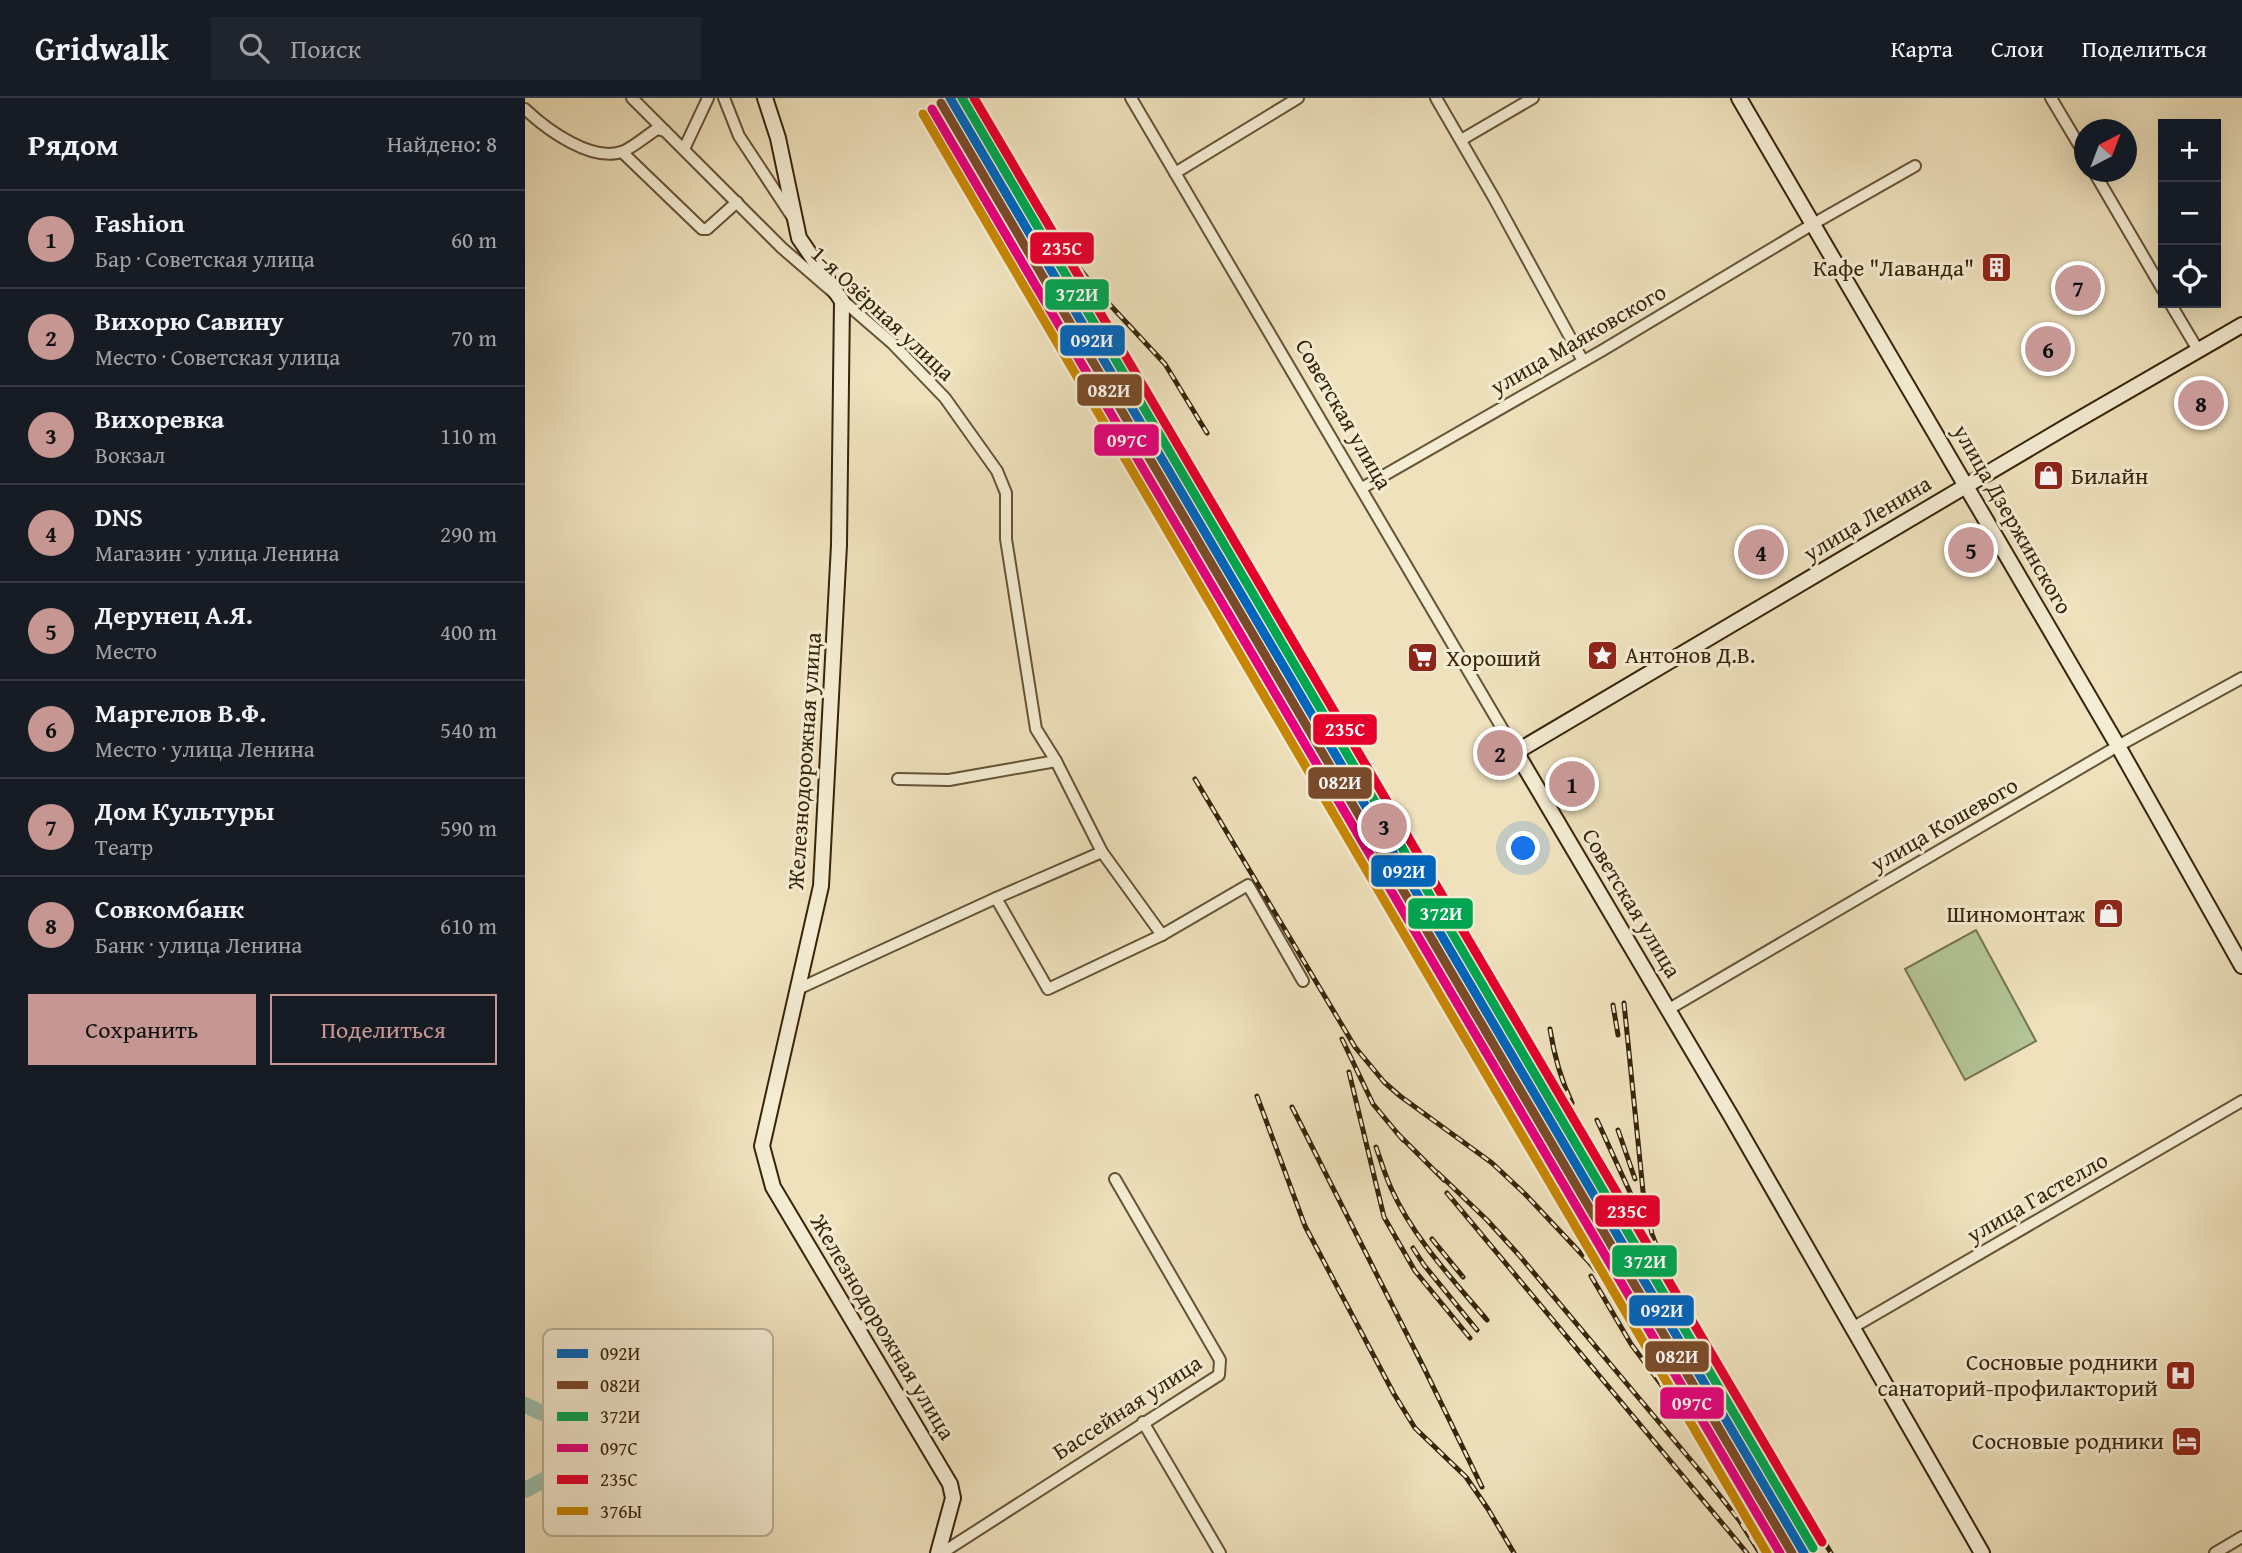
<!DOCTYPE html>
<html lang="ru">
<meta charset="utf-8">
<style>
body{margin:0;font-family:"Gentium Book Plus",serif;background:#20242c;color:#f1f3f6}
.controls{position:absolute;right:21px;top:21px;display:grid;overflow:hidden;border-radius:0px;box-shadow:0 7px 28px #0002}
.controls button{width:63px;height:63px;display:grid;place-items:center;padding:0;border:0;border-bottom:2px solid #363941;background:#171b24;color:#f1f3f6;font:35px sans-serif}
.compass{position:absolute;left:1549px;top:21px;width:63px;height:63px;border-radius:50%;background:#171b24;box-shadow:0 7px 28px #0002;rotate:42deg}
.you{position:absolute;left:999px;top:751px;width:24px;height:24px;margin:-18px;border:5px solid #fff;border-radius:50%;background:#1a73e8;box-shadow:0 0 0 10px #1a73e833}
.badge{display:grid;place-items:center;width:46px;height:46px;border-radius:50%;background:#c59692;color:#111;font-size:23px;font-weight:700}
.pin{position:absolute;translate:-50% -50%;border:4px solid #fff;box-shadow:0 2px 7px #0006}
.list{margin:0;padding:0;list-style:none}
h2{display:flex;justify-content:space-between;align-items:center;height:91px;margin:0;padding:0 28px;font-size:30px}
h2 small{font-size:23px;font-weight:400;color:#9ea1a6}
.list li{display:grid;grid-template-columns:46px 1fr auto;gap:21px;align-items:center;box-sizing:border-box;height:98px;padding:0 28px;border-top:2px solid #363941}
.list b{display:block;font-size:26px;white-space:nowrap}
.list p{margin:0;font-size:23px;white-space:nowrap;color:#9ea1a6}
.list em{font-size:23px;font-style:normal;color:#9ea1a6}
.actions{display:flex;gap:14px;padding:21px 28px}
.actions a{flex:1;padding:16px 0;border:2px solid #c59692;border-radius:0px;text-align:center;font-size:24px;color:#c59692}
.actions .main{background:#c59692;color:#111}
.icon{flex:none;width:38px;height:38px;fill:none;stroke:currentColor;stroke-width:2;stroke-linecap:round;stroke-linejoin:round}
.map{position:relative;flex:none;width:1717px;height:1455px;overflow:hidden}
header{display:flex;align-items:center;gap:42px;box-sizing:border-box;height:98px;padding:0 35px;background:#171b24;border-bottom:2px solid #363941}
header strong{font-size:33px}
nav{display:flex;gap:38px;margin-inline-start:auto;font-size:24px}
.search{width:490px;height:63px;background:#20242c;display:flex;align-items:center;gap:18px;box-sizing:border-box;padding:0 24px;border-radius:0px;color:#9ea1a6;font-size:26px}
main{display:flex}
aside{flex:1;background:#171b24}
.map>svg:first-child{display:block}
.green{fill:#b3c495;stroke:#75744f;stroke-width:2}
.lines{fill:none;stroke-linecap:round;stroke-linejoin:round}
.river{stroke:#9bbeab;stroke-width:16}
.street-casing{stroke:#655336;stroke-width:14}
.secondary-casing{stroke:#372409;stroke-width:18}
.street{stroke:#f4ecd3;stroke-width:10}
.secondary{stroke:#f4ecd3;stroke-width:14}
.rail-casing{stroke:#372409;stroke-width:5}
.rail{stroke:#f4ecd3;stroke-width:2.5;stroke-dasharray:8;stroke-linecap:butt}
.rail-1-casing{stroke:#f4ecd3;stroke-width:14}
.rail-2-casing{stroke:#f4ecd3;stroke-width:14}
.rail-3-casing{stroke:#f4ecd3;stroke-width:14}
.rail-4-casing{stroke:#f4ecd3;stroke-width:14}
.rail-5-casing{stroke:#f4ecd3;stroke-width:14}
.rail-6-casing{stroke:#f4ecd3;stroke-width:14}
.rail-1{stroke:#0065bd;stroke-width:9}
.rail-2{stroke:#7a4b2a;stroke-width:9}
.rail-3{stroke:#00a651;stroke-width:9}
.rail-4{stroke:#e5007d;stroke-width:9}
.rail-5{stroke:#e4002b;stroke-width:9}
.rail-6{stroke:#c78602;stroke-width:9}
.labels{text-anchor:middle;stroke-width:6;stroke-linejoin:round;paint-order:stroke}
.poi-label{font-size:23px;fill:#372409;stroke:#f4ecd3;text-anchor:end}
.street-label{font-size:23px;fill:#372409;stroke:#f4ecd3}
.key{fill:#f4ecd3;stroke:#bbb096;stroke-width:2}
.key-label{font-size:19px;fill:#372409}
.line-badge{stroke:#f4ecd3;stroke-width:2.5}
.badge-label{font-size:19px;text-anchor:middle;font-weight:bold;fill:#fff}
</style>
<header>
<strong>Gridwalk</strong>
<div class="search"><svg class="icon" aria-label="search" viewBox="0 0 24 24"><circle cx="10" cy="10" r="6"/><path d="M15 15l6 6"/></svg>Поиск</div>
<nav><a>Карта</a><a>Слои</a><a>Поделиться</a></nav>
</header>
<main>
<aside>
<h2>Рядом<small>Найдено: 8</small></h2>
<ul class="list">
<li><span class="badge">1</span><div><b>Fashion</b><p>Бар · Советская улица</p></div><em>60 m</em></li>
<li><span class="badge">2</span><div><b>Вихорю Савину</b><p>Место · Советская улица</p></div><em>70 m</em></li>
<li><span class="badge">3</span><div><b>Вихоревка</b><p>Вокзал</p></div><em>110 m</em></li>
<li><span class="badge">4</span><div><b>DNS</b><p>Магазин · улица Ленина</p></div><em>290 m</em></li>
<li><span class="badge">5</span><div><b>Дерунец А.Я.</b><p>Место</p></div><em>400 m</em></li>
<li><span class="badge">6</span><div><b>Маргелов В.Ф.</b><p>Место · улица Ленина</p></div><em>540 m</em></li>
<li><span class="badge">7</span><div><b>Дом Культуры</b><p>Театр</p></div><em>590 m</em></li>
<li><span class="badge">8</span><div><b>Совкомбанк</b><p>Банк · улица Ленина</p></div><em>610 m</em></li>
</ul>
<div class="actions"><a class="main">Сохранить</a><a>Поделиться</a></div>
</aside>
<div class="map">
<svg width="1717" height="1455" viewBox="0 0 1717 1455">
<rect width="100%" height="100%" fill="#eee1bc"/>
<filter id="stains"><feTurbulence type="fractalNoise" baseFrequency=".00286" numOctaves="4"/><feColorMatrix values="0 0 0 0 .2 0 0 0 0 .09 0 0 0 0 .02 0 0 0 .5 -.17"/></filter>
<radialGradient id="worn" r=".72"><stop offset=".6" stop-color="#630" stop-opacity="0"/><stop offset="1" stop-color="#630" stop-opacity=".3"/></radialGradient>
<path class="green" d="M 1451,832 L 1511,943 L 1440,982 L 1380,871 Z"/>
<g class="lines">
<path class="river" d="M 0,1307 L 44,1327 L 48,1356 L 30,1376 L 0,1392"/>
<defs>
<g id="street">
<path d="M 107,0 L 140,33"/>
<path d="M 199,0 L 214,38 L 268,120"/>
<path d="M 606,0 L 991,654"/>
<path d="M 911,0 L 969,100 L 1058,263"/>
<path d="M 1526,0 L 1560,57"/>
<path d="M 0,11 C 21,31 68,66 99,53 C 110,48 121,38 132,31 L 140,33 L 257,150 L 367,245 L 420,300 L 472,373 L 481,395 L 481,441 L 511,631 L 531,663 L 577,754 L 637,837"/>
<path d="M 936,42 L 1008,0"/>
<path d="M 159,51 L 183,0"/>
<path d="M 97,54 L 177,131 L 182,131 L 212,104"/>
<path d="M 1569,74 L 1638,192"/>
<path d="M 650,75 L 773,0"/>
<path d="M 1645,205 L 1673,252"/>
<path d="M 837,390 L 1078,252 L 1288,126 L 1390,68"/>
<path d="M 373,681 L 424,682 L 531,663"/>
<path d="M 471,800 L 523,891 L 637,837 L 723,787 L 778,883"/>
<path d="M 273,891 L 471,800 L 577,754"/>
<path d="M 1144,911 L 1593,648 L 1717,580"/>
<path d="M 1327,1230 L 1717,1003"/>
<path d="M 618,1324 L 695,1455"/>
<path d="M 417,1455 L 694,1277 L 695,1262 L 590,1081"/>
<path d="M 1690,1455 L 1717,1439"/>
</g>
<g id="secondary">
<path d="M 240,0 L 253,40 L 274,140 L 317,203 L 314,447 L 296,788 L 237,1048 L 248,1089 L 425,1386 L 428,1400 L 413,1455"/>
<path d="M 1214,0 L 1593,648 L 1717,868"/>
<path d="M 1457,1455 L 1206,1018 L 991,654 L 1544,327 L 1717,227"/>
</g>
</defs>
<use href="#street" class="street-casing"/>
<use href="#secondary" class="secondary-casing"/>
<use href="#street" class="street"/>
<use href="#secondary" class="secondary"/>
<defs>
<g id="rail">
<path d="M 443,0 L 1083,1083 L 1147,1216"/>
<path d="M 551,166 L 574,195 L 640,266 L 682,335"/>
<path d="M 670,681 L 830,949 L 859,984 L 875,998 L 967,1065 L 1000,1096 L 1063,1163 L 1094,1201 L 1160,1296 L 1254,1455"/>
<path d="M 1099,905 L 1118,1093 L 1127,1136 L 1146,1187"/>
<path d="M 1088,907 L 1093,937"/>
<path d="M 1025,931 C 1029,957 1036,982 1047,1005"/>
<path d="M 817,941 L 848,1006 L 878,1042"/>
<path d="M 824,974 L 859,1119 L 890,1173 L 945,1240"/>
<path d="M 732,998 L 780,1128 L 869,1296 L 890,1330 L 941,1379 L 963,1411 L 989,1455"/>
<path d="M 767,1009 L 899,1270 L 957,1389"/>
<path d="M 1072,1022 L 1114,1114"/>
<path d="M 1093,1032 L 1110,1081"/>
<path d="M 872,1035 L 919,1082"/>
<path d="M 851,1049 C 856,1063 860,1077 866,1090 C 887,1138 928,1182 962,1222"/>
<path d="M 913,1075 L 962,1122 L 993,1156 L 1180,1379 L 1214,1422 L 1235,1455"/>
<path d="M 922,1095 L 1222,1455"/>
<path d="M 907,1141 L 938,1179"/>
<path d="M 888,1150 L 899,1167 L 952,1232"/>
<path d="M 1066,1178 L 1106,1246 L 1176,1340"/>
<path d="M 1140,1180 L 1200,1276 L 1306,1455"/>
</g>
</defs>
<use href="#rail" class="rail-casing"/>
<use href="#rail" class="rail"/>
<defs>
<path id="rail-1" d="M 425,0 L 1279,1455"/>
<path id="rail-2" d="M 416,5 L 1267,1455"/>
<path id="rail-3" d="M 437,0 L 1288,1450"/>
<path id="rail-4" d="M 407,11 L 1255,1455"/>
<path id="rail-5" d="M 449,0 L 1297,1444"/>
<path id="rail-6" d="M 398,16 L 1242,1455"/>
</defs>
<use href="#rail-1" class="rail-1-casing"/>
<use href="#rail-2" class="rail-2-casing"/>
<use href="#rail-3" class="rail-3-casing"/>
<use href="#rail-4" class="rail-4-casing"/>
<use href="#rail-5" class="rail-5-casing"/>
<use href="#rail-6" class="rail-6-casing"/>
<use href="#rail-1" class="rail-1"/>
<use href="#rail-2" class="rail-2"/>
<use href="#rail-3" class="rail-3"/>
<use href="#rail-4" class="rail-4"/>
<use href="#rail-5" class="rail-5"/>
<use href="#rail-6" class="rail-6"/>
</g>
<defs>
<symbol id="building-square" viewBox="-11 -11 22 22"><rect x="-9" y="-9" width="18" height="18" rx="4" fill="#8f2418" stroke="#f4ecd3"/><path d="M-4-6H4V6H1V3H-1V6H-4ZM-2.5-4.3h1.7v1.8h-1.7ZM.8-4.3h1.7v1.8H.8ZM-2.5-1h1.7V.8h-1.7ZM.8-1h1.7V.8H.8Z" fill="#fff"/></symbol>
<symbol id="shop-square" viewBox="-11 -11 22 22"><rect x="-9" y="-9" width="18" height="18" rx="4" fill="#8f2418" stroke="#f4ecd3"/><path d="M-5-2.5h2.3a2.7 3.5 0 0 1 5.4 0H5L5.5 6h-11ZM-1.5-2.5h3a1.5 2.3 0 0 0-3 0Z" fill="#fff"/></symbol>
<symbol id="sight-square" viewBox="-11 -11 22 22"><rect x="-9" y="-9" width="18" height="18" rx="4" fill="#8f2418" stroke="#f4ecd3"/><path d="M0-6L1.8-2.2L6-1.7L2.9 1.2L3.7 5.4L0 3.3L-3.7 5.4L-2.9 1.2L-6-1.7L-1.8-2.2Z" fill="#fff"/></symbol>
<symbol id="supermarket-square" viewBox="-11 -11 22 22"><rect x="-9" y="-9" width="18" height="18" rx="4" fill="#8f2418" stroke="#f4ecd3"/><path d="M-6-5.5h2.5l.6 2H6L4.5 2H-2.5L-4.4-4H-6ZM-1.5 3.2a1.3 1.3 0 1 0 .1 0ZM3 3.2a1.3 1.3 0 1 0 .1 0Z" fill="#fff"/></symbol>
<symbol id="hospital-square" viewBox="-11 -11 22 22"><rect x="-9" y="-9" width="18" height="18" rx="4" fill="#8f2418" stroke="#f4ecd3"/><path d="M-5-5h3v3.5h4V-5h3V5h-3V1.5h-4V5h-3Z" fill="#fff"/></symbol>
<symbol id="hotel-square" viewBox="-11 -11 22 22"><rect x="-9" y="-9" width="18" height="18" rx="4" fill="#8f2418" stroke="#f4ecd3"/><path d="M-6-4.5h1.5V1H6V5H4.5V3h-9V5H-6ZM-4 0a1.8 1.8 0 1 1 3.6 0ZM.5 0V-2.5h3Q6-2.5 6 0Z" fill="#fff"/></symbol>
</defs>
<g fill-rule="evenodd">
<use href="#building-square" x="1454" y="152" width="35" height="35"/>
<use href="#shop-square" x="1506" y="360" width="35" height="35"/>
<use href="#sight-square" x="1060" y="540" width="35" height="35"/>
<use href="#supermarket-square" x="880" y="542" width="35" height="35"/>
<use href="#shop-square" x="1566" y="798" width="35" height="35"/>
<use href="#hospital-square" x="1638" y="1260" width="35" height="35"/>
<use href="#hotel-square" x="1644" y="1326" width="35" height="35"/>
</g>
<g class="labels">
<g class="poi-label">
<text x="1449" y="178">Кафе "Лаванда"</text>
<text x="1546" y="386" text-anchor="start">Билайн</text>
<text x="1100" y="565" text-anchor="start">Антонов Д.В.</text>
<text x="921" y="568" text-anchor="start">Хороший</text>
<text x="1560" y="824">Шиномонтаж</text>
<text x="1633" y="1272">Сосновые родники<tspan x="1633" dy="26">санаторий-профилакторий</tspan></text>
<text x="1639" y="1351">Сосновые родники</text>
</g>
<g class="street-label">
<text transform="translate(358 215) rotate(43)" y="8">1-я Озёрная улица</text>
<text transform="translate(1053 241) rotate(-30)" y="8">улица Маяковского</text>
<text transform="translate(819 316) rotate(60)" y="8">Советская улица</text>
<text transform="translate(1342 420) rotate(-31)" y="8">улица Ленина</text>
<text transform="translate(1488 421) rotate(60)" y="8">улица Дзержинского</text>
<text transform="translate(279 663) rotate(-86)" y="8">Железнодорожная улица</text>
<text transform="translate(1419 726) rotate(-30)" y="8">улица Кошевого</text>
<text transform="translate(1107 805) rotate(59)" y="8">Советская улица</text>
<text transform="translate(1512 1099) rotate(-30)" y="8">улица Гастелло</text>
<text transform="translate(358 1229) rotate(59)" y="8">Железнодорожная улица</text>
<text transform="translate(602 1309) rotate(-33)" y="8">Бассейная улица</text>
</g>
</g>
<rect x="18" y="1231" width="230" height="207" rx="10" class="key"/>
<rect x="32" y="1251" width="31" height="9" fill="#0065bd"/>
<rect x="32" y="1283" width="31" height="8" fill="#7a4b2a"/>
<rect x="32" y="1314" width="31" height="9" fill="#00a651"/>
<rect x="32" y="1346" width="31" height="8" fill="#e5007d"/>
<rect x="32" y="1377" width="31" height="9" fill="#e4002b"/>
<rect x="32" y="1409" width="31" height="8" fill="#c78602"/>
<g class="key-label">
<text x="75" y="1262">092И</text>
<text x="75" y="1294">082И</text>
<text x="75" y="1325">372И</text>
<text x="75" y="1357">097С</text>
<text x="75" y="1388">235С</text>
<text x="75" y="1420">376Ы</text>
</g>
<g class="line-badge">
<rect x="504" y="133" width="66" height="34" rx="7" fill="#e4002b"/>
<rect x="519" y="180" width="66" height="33" rx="7" fill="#00a651"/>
<rect x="534" y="226" width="67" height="33" rx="7" fill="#0065bd"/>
<rect x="551" y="275" width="67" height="34" rx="7" fill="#7a4b2a"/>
<rect x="568" y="325" width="67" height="34" rx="7" fill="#e5007d"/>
<rect x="787" y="615" width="66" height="33" rx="7" fill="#e4002b"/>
<rect x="782" y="668" width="66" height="34" rx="7" fill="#7a4b2a"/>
<rect x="845" y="756" width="67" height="34" rx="7" fill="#0065bd"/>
<rect x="882" y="799" width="67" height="33" rx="7" fill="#00a651"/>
<rect x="1069" y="1096" width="67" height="34" rx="7" fill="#e4002b"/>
<rect x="1086" y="1146" width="67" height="34" rx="7" fill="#00a651"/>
<rect x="1103" y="1196" width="67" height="33" rx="7" fill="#0065bd"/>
<rect x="1119" y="1242" width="66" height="33" rx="7" fill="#7a4b2a"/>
<rect x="1134" y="1288" width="66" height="34" rx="7" fill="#e5007d"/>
</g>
<g class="badge-label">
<text x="537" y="157">235С</text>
<text x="552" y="203">372И</text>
<text x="567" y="249">092И</text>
<text x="584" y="299">082И</text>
<text x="602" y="349">097С</text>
<text x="820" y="638">235С</text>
<text x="815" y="691">082И</text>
<text x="879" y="780">092И</text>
<text x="916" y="822">372И</text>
<text x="1102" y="1120">235С</text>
<text x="1120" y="1170">372И</text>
<text x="1137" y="1219">092И</text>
<text x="1152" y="1265">082И</text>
<text x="1167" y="1312">097С</text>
</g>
<rect width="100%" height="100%" filter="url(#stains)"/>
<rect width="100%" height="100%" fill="url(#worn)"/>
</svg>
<div class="controls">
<button>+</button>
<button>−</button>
<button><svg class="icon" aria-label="locate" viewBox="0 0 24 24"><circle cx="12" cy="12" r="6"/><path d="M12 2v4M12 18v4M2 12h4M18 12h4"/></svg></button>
</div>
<svg class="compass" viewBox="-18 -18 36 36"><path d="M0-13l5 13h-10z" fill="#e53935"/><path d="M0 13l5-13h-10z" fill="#9ea1a6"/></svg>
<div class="you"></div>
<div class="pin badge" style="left:1047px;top:686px">1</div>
<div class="pin badge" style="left:975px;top:655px">2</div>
<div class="pin badge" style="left:859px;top:728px">3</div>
<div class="pin badge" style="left:1236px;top:454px">4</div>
<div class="pin badge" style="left:1446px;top:452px">5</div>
<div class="pin badge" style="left:1523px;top:251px">6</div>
<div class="pin badge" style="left:1553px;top:190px">7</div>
<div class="pin badge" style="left:1676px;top:305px">8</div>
</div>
</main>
